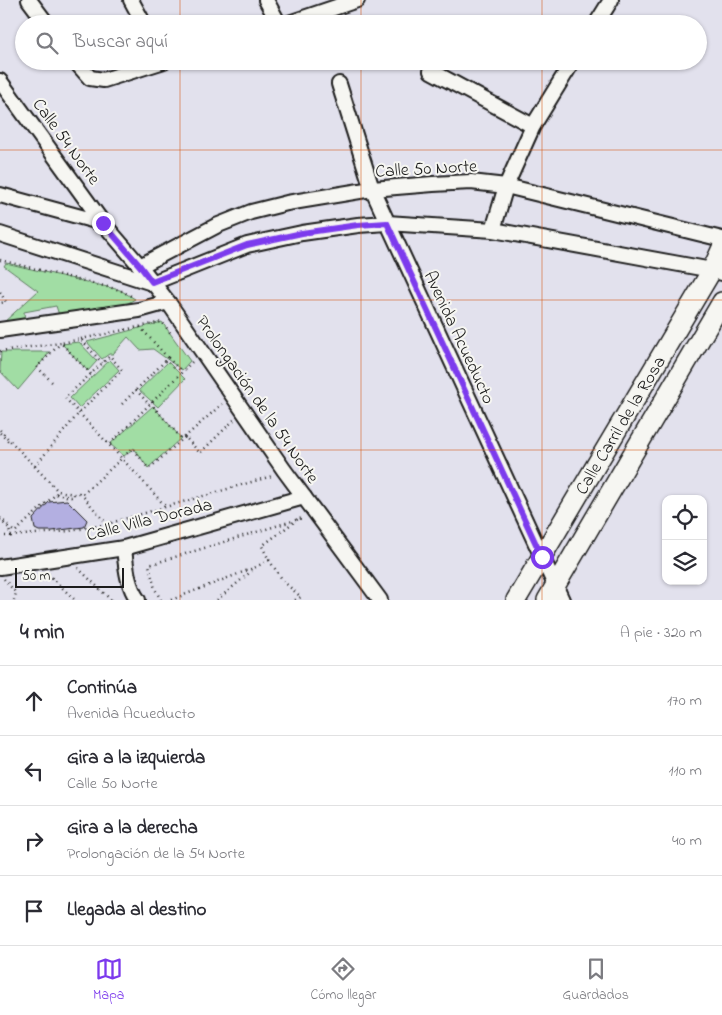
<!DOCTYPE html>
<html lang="es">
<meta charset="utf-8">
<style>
body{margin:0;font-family:"Indie Flower",sans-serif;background:#f7f7f7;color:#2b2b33}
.controls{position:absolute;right:15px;bottom:15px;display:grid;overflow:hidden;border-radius:10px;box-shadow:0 1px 4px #0004}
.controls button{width:45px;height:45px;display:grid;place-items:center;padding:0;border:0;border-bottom:1px solid #e1e1e2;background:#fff;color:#2b2b33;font:25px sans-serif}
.scale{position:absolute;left:15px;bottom:12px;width:109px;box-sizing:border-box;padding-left:5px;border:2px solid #1c1c1c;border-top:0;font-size:14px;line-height:18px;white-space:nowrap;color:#1c1c1c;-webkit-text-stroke:4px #f6f6f2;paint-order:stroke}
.stop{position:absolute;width:15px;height:15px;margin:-11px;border:4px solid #7c3aed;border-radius:50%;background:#fff}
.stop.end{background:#7c3aed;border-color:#fff;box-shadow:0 1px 5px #0008}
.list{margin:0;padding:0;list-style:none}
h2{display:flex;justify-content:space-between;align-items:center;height:65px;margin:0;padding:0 20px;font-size:21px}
h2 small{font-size:16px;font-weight:400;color:#7c7c81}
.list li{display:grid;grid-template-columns:32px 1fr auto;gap:15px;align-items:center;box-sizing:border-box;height:70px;padding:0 20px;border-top:1px solid #e1e1e2}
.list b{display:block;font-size:19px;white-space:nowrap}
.list p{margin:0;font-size:16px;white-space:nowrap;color:#7c7c81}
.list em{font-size:16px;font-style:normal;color:#7c7c81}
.icon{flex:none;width:28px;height:28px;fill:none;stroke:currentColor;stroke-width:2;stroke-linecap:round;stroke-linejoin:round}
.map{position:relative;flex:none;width:722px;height:600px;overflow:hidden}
.search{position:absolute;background:#fff;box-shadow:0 1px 4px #0004;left:15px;right:15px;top:15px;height:55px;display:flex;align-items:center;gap:12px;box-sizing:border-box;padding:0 18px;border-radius:28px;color:#7c7c81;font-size:19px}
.sheet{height:345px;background:#fff}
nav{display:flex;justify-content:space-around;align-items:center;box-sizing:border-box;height:70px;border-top:1px solid #e1e1e2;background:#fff;font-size:14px;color:#7c7c81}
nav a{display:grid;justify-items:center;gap:2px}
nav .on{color:#7c3aed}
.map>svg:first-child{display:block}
.green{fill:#a1dda4;stroke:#5e7c60}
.building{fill:#b3afe1;stroke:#1c1c1c}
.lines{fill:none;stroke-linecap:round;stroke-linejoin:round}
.minor-casing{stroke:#1c1c1c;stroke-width:18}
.secondary-casing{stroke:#1c1c1c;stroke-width:22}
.path{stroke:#1c1c1c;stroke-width:2.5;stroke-dasharray:1 4;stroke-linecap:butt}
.minor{stroke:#f6f6f2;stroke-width:14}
.secondary{stroke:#f6f6f2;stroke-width:19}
.route{stroke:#7c3aed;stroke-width:6}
.grid{fill:none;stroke:#d4530e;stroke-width:1;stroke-opacity:0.55}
.labels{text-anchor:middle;stroke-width:4;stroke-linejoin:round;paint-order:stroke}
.street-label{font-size:18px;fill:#1c1c1c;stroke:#f6f6f2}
</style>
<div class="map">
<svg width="722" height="600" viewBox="0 0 722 600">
<rect width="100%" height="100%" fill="#e2e1ed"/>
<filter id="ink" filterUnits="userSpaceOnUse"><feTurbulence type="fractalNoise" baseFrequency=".02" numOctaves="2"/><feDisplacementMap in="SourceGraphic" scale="10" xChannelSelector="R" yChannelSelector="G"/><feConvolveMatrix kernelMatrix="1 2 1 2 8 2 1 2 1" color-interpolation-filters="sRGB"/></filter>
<g filter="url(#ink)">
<g class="green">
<path d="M 6,263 L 120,290 L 135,299 L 101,319 L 60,318 L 56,306 L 24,312 L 25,321 L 3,323 L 38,291 L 4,266 Z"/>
<path d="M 162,322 L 190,361 L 182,370 L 153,349 L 140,350 L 128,337 L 113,354 L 109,354 L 102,359 L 87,342 Z"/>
<path d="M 79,342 L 97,361 L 88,371 L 62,344 Z"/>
<path d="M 1,352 L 50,352 L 18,390 L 0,371 Z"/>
<path d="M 110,360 L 119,370 L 79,408 L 70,398 Z"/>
<path d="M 168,362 L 185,379 L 158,407 L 139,390 Z"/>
<path d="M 153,406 L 181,438 L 148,468 L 134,448 L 124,456 L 110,444 Z"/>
</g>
<path class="building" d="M 67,500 L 87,520 L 84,527 L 52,531 L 39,531 L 35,529 L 33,519 L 49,502 Z"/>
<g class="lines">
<defs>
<g id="minor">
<path d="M 29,0 L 47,24"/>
<path d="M 131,0 L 144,24"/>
<path d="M 266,0 L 279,24"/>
<path d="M 286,24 L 357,0"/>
<path d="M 596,24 L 611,0"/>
<path d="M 75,61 L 90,78 L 104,80 L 164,61"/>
<path d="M 431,71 L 533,126"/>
<path d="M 0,81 L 103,223 L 140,266 L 168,302 L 284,470 L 380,600"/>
<path d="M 339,84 L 372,189 L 562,600"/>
<path d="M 0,195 L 103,223"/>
<path d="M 493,230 L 506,186 L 533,126 L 573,61"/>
<path d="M 0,234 L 152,283"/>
<path d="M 140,266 L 216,226 L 251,212 L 287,203 L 372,189 L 433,184 L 471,182 L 506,186 L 722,239"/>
<path d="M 152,283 L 247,245 L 302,233 L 358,225 L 387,223 L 493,230 L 712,270 L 722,273"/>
<path d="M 0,330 L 139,310 L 168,302"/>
<path d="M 124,548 C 126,566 127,585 138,600"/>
<path d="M 0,567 L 124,548 L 304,497"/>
</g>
<g id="secondary">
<path d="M 516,600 L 712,270 L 722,248"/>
<path d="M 547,600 L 722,302"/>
</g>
</defs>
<use href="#minor" class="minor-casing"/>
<use href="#secondary" class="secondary-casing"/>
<g class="path">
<path d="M 0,260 L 120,290 L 131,296"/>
<path d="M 0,292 L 6,302 L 0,303"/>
<path d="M 140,327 L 168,358"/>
<path d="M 81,339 L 162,322 L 172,335"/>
<path d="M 0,351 L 61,343"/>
<path d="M 91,374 L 61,343 L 81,339 L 102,363"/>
<path d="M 52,382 L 37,367 L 60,344"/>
<path d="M 136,390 L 149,404"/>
<path d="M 152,402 L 153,406 L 181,438 L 185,437 L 222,404"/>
<path d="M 122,404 L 168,358 L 182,372"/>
<path d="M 234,420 L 200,453 L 185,437 L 151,467 L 148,468 L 133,448 L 82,495 L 107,524 L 272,476"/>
<path d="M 0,430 L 58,491 L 74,494 L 79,493 L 82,495"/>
<path d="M 0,433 L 9,442"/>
<path d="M 110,444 L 192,362"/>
<path d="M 35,466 L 79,413 L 122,370 L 110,356 L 65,398 C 99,434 133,470 166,507"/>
<path d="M 56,494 L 71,497 L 74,496 L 74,494"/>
<path d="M 0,518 L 8,525"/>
<path d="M 0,520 L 8,527 L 11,536 L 70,531 L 107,524"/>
<path d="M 8,527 L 15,532 L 56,494 L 58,491"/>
<path d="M 0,536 L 11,536"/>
<path d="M 269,560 L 284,582 L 301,597 L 295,600"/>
<path d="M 78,568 L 111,600"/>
<path d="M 48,574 L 75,600"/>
<path d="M 4,579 L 16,593 L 14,600"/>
<path d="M 161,600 L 155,589 L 149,565 L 302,518"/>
<path d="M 171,600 L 256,567 L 269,560 L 262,546 L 298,519"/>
<path d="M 217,600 L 253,570"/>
</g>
<use href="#minor" class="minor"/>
<use href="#secondary" class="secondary"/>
</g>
</g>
<g class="lines" filter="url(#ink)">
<path class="route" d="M 103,223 L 140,266 L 152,282 L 247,245 L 302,233 L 358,225 L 387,223 L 542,557"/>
</g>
<path class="grid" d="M 180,0 L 180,24M 361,0 L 361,24M 542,0 L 542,24M 180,61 L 180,600M 361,61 L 361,600M 542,61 L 542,600M 0,150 L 722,150M 0,300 L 722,300M 0,450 L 722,450"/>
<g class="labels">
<g class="street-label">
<text transform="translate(67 141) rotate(54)" y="6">Calle 54 Norte</text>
<text transform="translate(426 168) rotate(-3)" y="6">Calle 50 Norte</text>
<text transform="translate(460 337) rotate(65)" y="6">Avenida Acueducto</text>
<text transform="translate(258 399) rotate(55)" y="6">Prolongación de la 54 Norte</text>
<text transform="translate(620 425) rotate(-59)" y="6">Calle Carril de la Rosa</text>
<text transform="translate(149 519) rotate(-14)" y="6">Calle Villa Dorada</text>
</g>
</g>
</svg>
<div class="controls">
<button><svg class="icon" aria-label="locate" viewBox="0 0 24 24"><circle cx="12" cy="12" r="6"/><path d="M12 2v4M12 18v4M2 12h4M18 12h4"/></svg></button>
<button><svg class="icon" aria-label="layers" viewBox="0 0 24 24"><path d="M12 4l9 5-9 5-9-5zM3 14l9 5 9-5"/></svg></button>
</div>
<div class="scale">50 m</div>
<div class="stop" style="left:542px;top:557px"></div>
<div class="stop end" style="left:103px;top:223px"></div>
<div class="search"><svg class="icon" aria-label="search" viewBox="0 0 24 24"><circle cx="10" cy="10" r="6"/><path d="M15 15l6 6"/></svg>Buscar aquí</div>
</div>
<section class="sheet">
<h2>4 min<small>A pie · 320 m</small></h2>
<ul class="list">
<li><svg class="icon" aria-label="ahead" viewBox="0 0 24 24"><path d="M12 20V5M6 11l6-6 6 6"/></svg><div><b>Continúa</b><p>Avenida Acueducto</p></div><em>170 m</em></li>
<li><svg class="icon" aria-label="left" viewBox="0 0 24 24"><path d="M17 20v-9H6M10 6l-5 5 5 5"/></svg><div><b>Gira a la izquierda</b><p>Calle 50 Norte</p></div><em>110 m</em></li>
<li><svg class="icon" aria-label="right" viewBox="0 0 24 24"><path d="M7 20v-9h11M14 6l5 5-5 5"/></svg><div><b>Gira a la derecha</b><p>Prolongación de la 54 Norte</p></div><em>40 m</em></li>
<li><svg class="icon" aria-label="arrive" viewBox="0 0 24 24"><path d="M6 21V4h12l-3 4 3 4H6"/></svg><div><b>Llegada al destino</b></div></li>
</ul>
</section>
<nav>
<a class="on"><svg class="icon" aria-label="map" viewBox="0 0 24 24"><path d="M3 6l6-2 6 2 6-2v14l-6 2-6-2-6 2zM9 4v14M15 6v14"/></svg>Mapa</a>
<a><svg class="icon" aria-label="directions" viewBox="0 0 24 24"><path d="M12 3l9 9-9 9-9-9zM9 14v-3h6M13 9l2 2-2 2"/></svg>Cómo llegar</a>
<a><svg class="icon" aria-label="saved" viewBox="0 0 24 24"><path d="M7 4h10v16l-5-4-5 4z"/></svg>Guardados</a>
</nav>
